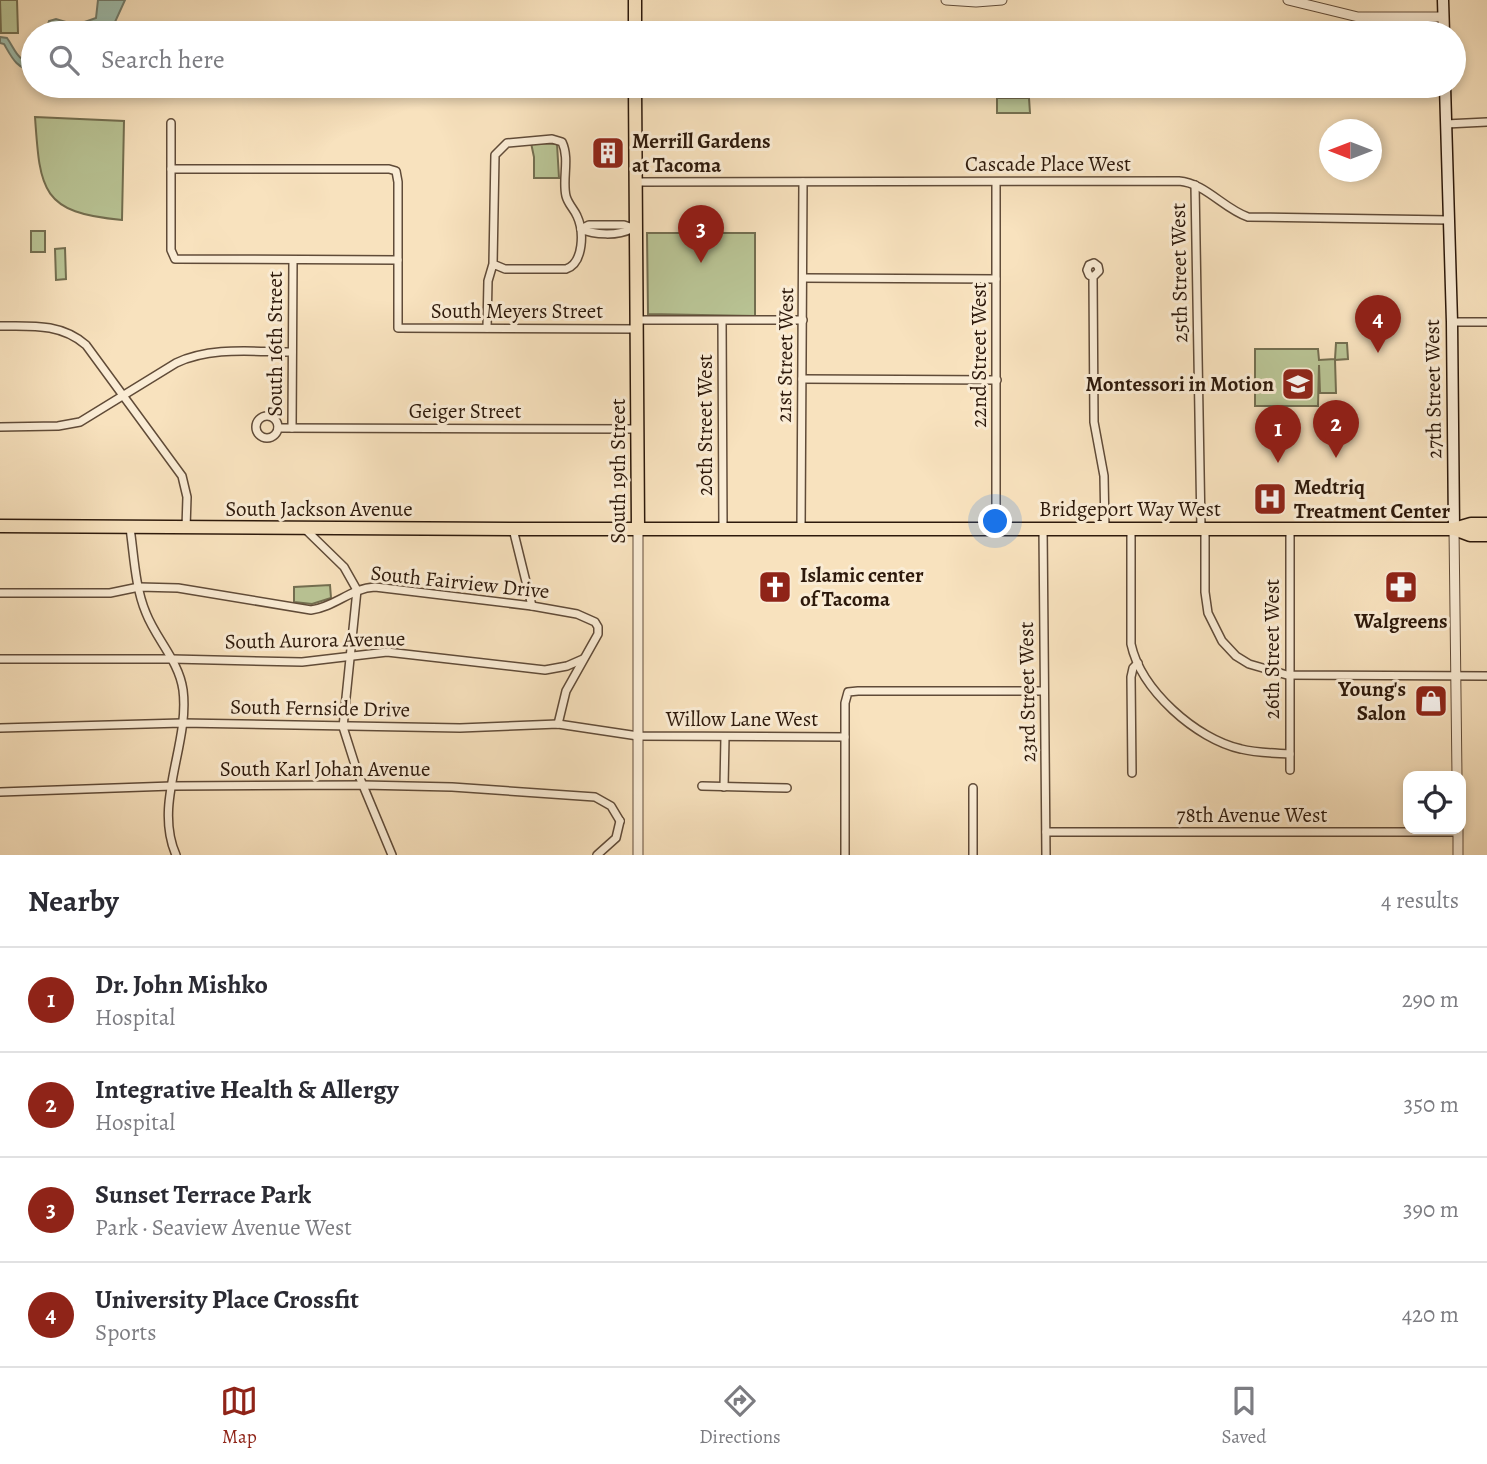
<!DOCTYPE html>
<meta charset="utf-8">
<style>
body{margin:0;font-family:Alegreya,serif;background:#f2f2f3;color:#2b2b33}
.controls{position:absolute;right:21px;bottom:21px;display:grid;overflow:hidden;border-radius:14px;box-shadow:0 4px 10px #0003}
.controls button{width:63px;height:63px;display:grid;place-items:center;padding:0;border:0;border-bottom:2px solid #e1e1e2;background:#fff;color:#2b2b33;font:35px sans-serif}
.compass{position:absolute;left:1319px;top:119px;width:63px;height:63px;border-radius:50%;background:#fff;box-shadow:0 4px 10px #0003;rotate:270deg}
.you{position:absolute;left:996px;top:522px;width:24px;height:24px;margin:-18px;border:5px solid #fff;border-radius:50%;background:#1a73e8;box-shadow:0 0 0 10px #1a73e833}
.badge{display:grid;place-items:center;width:46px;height:46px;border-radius:50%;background:#8f2418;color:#fff;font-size:23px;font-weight:700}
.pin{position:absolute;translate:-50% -58px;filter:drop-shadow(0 2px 4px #0008)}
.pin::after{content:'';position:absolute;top:37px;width:24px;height:21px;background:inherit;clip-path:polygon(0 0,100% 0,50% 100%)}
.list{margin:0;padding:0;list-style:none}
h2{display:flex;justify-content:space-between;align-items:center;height:91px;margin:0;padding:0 28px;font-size:30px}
h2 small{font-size:23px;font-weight:400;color:#7c7c81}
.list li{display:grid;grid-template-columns:46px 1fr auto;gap:21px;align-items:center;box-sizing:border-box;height:105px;padding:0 28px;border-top:2px solid #e1e1e2}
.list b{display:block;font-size:26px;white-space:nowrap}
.list p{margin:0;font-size:23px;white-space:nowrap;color:#7c7c81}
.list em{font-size:23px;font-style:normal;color:#7c7c81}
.icon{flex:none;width:38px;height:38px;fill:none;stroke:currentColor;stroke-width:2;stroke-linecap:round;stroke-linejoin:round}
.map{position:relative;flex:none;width:1487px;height:855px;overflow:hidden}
.search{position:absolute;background:#fff;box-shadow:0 4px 10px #0003;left:21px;right:21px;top:21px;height:77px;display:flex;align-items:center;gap:18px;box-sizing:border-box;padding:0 24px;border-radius:38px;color:#7c7c81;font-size:26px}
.sheet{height:511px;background:#fff}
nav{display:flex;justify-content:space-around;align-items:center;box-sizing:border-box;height:98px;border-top:2px solid #e1e1e2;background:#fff;font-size:19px;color:#7c7c81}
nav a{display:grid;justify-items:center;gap:4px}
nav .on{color:#8f2418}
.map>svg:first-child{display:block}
.green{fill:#b9c495;stroke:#736e50;stroke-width:2}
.water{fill:#9ebeae;stroke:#717c6d;stroke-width:2}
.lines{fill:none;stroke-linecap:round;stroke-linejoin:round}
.minor-casing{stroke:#604b38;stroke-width:10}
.tertiary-casing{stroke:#604b38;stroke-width:11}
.secondary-casing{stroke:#2d190b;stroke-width:13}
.primary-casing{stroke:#2d190b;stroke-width:15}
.minor{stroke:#faecd5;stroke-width:7}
.tertiary{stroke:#faecd5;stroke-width:9}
.secondary{stroke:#faecd5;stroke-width:10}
.primary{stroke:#f8e2be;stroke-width:12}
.labels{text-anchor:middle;stroke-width:6;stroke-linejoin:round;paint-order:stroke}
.poi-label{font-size:21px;font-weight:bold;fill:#2d190b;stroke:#faecd5;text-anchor:start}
.street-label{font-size:21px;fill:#2d190b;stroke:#faecd5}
</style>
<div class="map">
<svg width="1487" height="855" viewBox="0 0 1487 855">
<rect width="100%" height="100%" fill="#f8e2be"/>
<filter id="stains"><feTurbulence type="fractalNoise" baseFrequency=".00286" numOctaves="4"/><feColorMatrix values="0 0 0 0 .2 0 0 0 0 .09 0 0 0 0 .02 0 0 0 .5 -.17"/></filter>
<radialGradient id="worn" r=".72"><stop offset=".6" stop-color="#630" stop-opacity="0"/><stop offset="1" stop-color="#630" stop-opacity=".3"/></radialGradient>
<g class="green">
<path d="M 0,0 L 17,0 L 18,33 L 1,33 Z"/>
<path d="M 997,98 L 1029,98 L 1030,113 L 997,113 Z"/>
<path d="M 35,117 L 124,121 L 122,220 C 41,213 40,190 35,117 Z"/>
<path d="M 531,143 L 557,144 L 559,178 L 534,178 L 534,157 Z"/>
<rect x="31" y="231" width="14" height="21"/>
<path d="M 647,233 L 755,233 L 755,316 L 648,314 Z"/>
<path d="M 65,248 L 66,279 L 56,280 L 55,249 Z"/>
<path d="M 1336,343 L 1347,343 L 1348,359 L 1335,360 L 1336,393 L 1320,393 L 1319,365 L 1318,406 L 1255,406 L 1255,349 L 1318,349 L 1319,360 L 1335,359 Z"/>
<path d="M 330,585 L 331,598 L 312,604 L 294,602 L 294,587 Z"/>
</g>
<g class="water">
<path d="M 98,0 L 125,0 L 110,33 L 53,33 L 47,28 L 49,21 L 56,19 L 76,25 L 96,18 Z"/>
<path d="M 0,37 L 7,38 C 15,49 18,63 33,61 L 33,70 C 17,70 11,56 4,44 L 0,43 Z"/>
</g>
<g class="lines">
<defs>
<g id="minor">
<path d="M 171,123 L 171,250 L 175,259 L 398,260"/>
<path d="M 1446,124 L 1487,122"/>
<path d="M 171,169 L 389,169 L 396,171 L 398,182 L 398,328 L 637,329"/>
<path d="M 636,182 L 1179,181 C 1205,183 1224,209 1248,217 L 1449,220"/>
<path d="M 996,182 L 996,528"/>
<path d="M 1195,185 L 1201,528"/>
<path d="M 581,229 L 589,225 L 624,225 L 636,229"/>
<path d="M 581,229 C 594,235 618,236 631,229"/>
<path d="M 1093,277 L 1089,275 L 1087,270 L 1089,265 L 1094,263 L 1098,266 L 1099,271 L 1093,277 L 1094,422 L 1104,476 L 1105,528"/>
<path d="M 803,278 L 996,279"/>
<path d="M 637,320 L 803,320"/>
<path d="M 722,321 L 723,529"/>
<path d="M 1452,322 L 1487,322"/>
<path d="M 0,326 C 31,326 61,323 86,345 L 182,476 L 187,497 L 186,528"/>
<path d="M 487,328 L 488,281 L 493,264 L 495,155 L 507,143 L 552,139 L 562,142 C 570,159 562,179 566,196 C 568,204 574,209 577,216 C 584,231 584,263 566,269 L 505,269 L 493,264"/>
<path d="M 802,379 L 997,380"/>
<circle cx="267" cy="427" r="11"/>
<path d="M 0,427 L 58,426 L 80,422 L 176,363 C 212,346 254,352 292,352"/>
<path d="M 278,428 L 637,429"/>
<path d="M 292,428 L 293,260"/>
<path d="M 130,528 C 134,555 135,587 146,613 C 156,639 179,661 183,690 C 190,744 153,803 176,855"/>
<path d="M 1043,528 L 1046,855"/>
<path d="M 1131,528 L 1131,644 C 1141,690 1196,739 1241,749 C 1257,753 1274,753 1290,754"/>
<path d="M 305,529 L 344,567 L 357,590 L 343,727 L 357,771 L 392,855"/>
<path d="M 513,529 L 532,606"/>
<path d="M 801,529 L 803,182"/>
<path d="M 1205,529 L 1205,592 L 1208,613 L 1222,641 L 1236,656 L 1249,664 L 1287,675 L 1487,676"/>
<path d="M 0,593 L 110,593 L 139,587 L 178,588 L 311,610 C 335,607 351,588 375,587 L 532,606 L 577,614 L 595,622 L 598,627 L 598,634 L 566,691 L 558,724"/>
<path d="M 0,659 L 172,659 L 302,662 L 387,652 L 545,670 L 567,666 L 583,659"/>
<path d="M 0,728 L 182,723 L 460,728 L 558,724 L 638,736 L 845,737"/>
<path d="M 1290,770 L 1290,528"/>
<path d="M 1132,773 L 1131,677 L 1133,668 L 1138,663"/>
<path d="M 702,786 L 787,788"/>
<path d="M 724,787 L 725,737"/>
<path d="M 0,792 L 172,786 L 363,785 L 452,787 L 595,797 L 611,806 L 620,821"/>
<path d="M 1046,832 L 1458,832"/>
<path d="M 597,855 L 616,838 L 620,821"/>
<path d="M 845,855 L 845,703 L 848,692 L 858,691 L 1044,691"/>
<path d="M 973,855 L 973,788"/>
</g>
<g id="tertiary">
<path d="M 946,0 L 976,2 L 1002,0"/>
<path d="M 1288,0 L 1358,17 L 1443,17"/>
<path d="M 1454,529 L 1457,776"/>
<path d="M 1458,829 L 1458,855"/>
<path d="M 638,855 L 638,529"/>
</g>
<g id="secondary">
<path d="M 1443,0 L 1444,33"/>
<path d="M 1445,86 L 1452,322 L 1454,529"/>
</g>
<g id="primary">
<path d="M 635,0 L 635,33"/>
<path d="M 635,86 L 638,529"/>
<path d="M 0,526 L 513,529 L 1454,529 L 1471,524 L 1487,524"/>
<path d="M 1454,529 L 1470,535 L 1487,535"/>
</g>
</defs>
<use href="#minor" class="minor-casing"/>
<use href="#tertiary" class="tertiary-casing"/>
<use href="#secondary" class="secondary-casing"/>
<use href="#primary" class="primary-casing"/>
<use href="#minor" class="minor"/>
<use href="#tertiary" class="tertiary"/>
<use href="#secondary" class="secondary"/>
<use href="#primary" class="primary"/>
</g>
<defs>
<symbol id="building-square" viewBox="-11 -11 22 22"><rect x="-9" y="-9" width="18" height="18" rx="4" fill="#8f2418" stroke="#faecd5"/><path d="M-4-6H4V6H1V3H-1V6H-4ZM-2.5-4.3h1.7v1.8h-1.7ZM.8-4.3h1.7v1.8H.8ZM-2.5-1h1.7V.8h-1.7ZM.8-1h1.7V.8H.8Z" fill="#fff"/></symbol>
<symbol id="school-square" viewBox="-11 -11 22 22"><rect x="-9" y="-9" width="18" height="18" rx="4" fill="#8f2418" stroke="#faecd5"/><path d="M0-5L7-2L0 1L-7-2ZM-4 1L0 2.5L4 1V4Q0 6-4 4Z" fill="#fff"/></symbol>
<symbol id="hospital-square" viewBox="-11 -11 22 22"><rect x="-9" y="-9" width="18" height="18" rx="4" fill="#8f2418" stroke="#faecd5"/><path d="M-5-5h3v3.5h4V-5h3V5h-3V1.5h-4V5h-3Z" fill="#fff"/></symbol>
<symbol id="church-square" viewBox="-11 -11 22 22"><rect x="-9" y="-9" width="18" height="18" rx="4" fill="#8f2418" stroke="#faecd5"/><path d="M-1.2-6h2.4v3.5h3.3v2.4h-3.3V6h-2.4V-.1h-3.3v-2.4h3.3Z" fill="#fff"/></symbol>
<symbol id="pharmacy-square" viewBox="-11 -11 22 22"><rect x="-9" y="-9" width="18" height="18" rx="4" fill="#8f2418" stroke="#faecd5"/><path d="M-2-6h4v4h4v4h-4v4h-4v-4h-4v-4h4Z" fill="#fff"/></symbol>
<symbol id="shop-square" viewBox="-11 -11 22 22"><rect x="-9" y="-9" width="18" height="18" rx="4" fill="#8f2418" stroke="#faecd5"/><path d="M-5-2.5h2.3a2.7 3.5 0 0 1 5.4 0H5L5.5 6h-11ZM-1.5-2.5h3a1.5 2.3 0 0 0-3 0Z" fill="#fff"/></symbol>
</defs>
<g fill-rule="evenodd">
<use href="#building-square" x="589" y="134" width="38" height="38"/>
<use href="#school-square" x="1279" y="365" width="38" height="38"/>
<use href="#hospital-square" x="1251" y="480" width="38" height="38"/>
<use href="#church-square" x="756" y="568" width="38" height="38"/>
<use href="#pharmacy-square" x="1382" y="568" width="38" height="38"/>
<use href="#shop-square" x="1412" y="682" width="38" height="38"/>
</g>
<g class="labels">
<g class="poi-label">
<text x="632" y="148">Merrill Gardens<tspan x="632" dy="24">at Tacoma</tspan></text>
<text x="1274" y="391" text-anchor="end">Montessori in Motion</text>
<text x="1294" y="494">Medtriq<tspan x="1294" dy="24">Treatment Center</tspan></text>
<text x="800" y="582">Islamic center<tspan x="800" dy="24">of Tacoma</tspan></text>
<text x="1401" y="628" text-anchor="middle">Walgreens</text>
<text x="1406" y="696" text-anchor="end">Young's<tspan x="1406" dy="24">Salon</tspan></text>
</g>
<g class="street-label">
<text x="1048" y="171">Cascade Place West</text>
<text transform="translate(1179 273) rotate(-91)" y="7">25th Street West</text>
<text x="517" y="318">South Meyers Street</text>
<text transform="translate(275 344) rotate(-90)" y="7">South 16th Street</text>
<text transform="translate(785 355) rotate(-89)" y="7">21st Street West</text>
<text transform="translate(979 355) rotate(-90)" y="7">22nd Street West</text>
<text transform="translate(1433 389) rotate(-91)" y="7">27th Street West</text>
<text x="465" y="418">Geiger Street</text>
<text transform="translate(705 425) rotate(-90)" y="7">20th Street West</text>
<text transform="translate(618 471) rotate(-90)" y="7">South 19th Street</text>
<text x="319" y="516">South Jackson Avenue</text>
<text x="1130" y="516">Bridgeport Way West</text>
<text transform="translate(460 582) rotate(6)" y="7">South Fairview Drive</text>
<text transform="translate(315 640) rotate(-1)" y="7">South Aurora Avenue</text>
<text transform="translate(1272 649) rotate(-90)" y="7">26th Street West</text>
<text transform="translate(1027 692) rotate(-91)" y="7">23rd Street West</text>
<text transform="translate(320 708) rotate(1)" y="7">South Fernside Drive</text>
<text x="742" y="726">Willow Lane West</text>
<text x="325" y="776">South Karl Johan Avenue</text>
<text x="1252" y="822">78th Avenue West</text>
</g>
</g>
<rect width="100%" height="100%" filter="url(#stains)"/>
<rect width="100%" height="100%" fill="url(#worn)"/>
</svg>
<div class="controls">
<button><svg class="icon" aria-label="locate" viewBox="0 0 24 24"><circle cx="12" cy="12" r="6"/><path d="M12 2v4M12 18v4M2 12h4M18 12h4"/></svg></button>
</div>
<svg class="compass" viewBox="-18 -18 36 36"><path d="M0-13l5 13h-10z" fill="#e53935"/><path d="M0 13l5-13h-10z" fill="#7c7c81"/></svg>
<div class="you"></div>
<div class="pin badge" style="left:1278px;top:463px">1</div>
<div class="pin badge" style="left:1336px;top:458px">2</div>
<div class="pin badge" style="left:701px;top:263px">3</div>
<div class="pin badge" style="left:1378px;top:353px">4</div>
<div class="search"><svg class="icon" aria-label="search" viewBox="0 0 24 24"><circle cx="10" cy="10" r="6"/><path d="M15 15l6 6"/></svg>Search here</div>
</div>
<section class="sheet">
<h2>Nearby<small>4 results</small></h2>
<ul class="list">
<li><span class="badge">1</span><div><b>Dr. John Mishko</b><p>Hospital</p></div><em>290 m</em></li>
<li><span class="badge">2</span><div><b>Integrative Health &amp; Allergy</b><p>Hospital</p></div><em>350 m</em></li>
<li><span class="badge">3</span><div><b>Sunset Terrace Park</b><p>Park · Seaview Avenue West</p></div><em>390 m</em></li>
<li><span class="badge">4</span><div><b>University Place Crossfit</b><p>Sports</p></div><em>420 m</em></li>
</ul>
</section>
<nav>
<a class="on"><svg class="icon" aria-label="map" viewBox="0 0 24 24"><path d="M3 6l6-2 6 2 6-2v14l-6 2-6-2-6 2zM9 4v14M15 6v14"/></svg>Map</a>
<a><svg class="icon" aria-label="directions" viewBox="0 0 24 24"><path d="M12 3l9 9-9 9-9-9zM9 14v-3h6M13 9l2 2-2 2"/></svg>Directions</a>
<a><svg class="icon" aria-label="saved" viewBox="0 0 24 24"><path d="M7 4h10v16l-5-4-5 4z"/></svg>Saved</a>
</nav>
